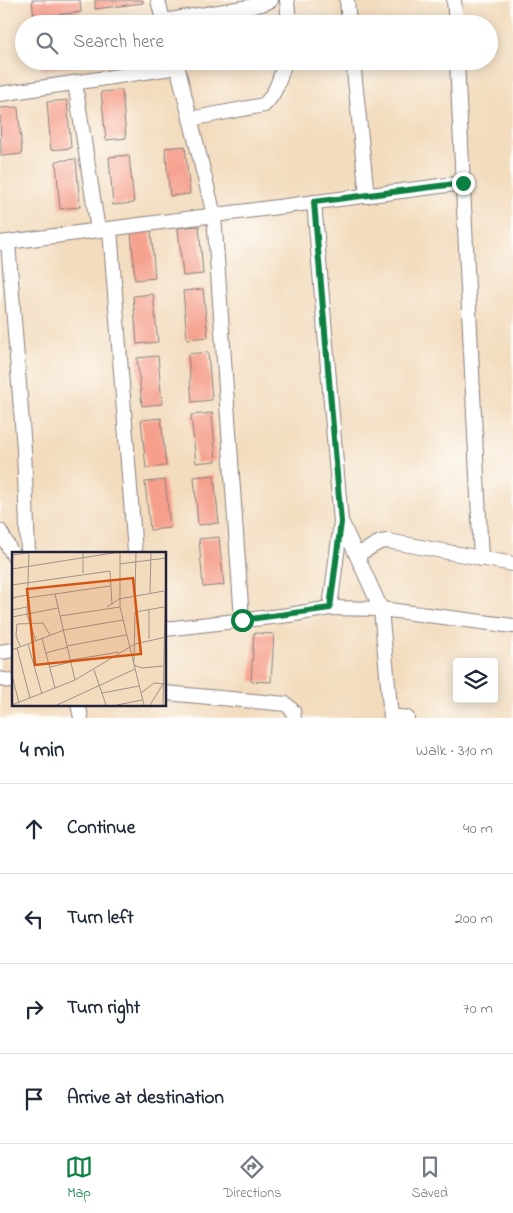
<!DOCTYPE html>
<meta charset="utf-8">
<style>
body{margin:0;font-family:"Indie Flower",sans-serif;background:#f6f6f7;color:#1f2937}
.controls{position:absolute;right:15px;bottom:15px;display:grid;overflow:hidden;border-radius:5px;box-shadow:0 2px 12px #0003}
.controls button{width:45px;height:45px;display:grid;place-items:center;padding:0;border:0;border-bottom:1px solid #e0e1e3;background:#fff;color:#1f2937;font:25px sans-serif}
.stop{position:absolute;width:15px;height:15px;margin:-11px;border:4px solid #0b8043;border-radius:50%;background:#fff}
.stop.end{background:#0b8043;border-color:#fff;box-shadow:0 1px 5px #0008}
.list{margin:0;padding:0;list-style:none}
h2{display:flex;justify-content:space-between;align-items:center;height:65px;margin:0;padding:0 20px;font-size:21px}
h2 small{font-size:16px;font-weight:400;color:#747a83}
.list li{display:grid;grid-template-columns:32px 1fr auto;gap:15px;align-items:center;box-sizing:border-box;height:90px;padding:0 20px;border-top:1px solid #e0e1e3}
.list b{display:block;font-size:19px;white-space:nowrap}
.list em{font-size:16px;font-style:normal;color:#747a83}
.icon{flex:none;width:28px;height:28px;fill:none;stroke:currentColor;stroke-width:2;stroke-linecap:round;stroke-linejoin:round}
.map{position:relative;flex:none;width:513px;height:718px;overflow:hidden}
.search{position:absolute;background:#fff;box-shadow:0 2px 12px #0003;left:15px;right:15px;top:15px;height:55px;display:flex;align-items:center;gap:12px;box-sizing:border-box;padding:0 18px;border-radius:28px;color:#747a83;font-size:19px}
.sheet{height:425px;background:#fff}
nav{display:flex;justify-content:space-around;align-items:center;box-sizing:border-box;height:70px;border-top:1px solid #e0e1e3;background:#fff;font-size:14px;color:#747a83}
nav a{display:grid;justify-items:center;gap:2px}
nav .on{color:#0b8043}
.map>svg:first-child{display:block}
.building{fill:#f69f8c}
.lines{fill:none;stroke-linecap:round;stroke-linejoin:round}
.minor-casing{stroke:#8a7f7c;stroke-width:16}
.minor{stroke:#fff;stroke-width:14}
.route{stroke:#0b8043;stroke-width:6}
.inset-road{fill:none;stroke:#9f928a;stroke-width:1}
.view{fill:#d45411;fill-opacity:0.15;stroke:#d45411;stroke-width:2.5}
.inset-edge{fill:none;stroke:#22223b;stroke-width:2.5}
</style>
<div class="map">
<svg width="513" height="718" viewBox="0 0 513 718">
<rect width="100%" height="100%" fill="#fdfcf7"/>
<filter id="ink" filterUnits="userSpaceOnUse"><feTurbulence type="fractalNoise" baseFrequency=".02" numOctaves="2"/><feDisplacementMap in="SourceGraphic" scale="10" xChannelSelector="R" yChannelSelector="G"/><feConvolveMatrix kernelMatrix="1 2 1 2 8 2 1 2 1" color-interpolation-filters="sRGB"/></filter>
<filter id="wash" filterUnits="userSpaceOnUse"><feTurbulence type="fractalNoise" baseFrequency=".0096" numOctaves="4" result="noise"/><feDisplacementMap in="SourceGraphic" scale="20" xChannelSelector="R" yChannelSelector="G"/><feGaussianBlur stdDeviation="1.12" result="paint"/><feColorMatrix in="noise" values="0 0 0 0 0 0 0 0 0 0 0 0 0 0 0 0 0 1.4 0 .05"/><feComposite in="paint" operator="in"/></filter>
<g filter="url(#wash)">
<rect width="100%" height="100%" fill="#f3dcbe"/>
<g id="blocks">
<g class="building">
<path d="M 32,0 L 80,0 L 81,12 L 34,18 Z"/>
<path d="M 95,0 L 143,0 L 143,3 L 95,9 Z"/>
<path d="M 41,61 L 89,61 L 89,65 L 42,70 Z"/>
<path d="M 122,90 L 126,138 L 106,140 L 101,92 Z"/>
<path d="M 67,100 L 71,148 L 51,150 L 47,102 Z"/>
<path d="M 18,107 L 22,154 L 1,156 L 0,108 Z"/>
<path d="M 185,146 L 190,194 L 170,196 L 165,148 Z"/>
<path d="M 129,155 L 134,203 L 113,205 L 109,157 Z"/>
<path d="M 76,159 L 80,207 L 60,209 L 56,161 Z"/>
<path d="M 199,226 L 203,274 L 183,276 L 178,228 Z"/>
<path d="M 151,230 L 155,278 L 135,280 L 131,232 Z"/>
<path d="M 203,289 L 208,337 L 187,339 L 183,291 Z"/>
<path d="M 153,294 L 158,342 L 137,344 L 133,296 Z"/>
<path d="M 208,352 L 212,400 L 192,402 L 188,354 Z"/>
<path d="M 158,356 L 162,404 L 142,406 L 137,358 Z"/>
<path d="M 212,413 L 216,461 L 196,463 L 191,415 Z"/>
<path d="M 161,418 L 166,466 L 146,468 L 141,420 Z"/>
<path d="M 214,475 L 219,523 L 198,525 L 194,477 Z"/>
<path d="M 165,480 L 170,528 L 150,530 L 145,482 Z"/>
<path d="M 219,537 L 224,585 L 203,587 L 199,539 Z"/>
<path d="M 254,633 L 274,634 L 271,682 L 251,681 Z"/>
</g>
</g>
</g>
<g filter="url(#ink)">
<use href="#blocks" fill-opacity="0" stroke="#8a7f7c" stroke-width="1"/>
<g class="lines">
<defs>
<g id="minor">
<path d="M 158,0 L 164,24"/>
<path d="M 287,0 L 289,24"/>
<path d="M 347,0 L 349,24"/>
<path d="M 454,0 L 456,24"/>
<path d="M 163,21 L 249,7 L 265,3 L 271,0"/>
<path d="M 176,61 L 214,215 L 242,620"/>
<path d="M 353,61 L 367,196"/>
<path d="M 457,61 L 481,559"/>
<path d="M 75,83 L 98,230"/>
<path d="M 0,94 L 178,67"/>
<path d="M 190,119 L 264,105 C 277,92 280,78 285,61"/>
<path d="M 314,202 L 341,522 L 330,608"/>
<path d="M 110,229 L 135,553"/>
<path d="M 8,242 L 24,449 L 28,553"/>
<path d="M 0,243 L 463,183"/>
<path d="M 342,523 L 381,609 L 391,718"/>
<path d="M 0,531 L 14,557"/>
<path d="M 357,555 L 380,542 L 388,541 L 513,564"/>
<path d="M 165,629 L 289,615 L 330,608 L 381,609 L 513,626"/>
<path d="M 0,652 L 14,650"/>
<path d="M 0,679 L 14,682"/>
<path d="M 165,693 L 286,704 L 293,711 L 294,718"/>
<path d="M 78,704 L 81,718"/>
<path d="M 391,716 L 407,718"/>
</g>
</defs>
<use href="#minor" class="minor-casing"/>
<use href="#minor" class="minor"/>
</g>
</g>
<g class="lines" filter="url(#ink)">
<path class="route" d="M 242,620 L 330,608 L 341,522 L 314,202 L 463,183"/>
</g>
<g transform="translate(12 552)">
<rect width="154" height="154" fill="#f3dcbe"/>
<path class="inset-road" d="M 17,0 L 15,63 L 24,89M 108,0 L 108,55 L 132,153M 0,3 L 16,1M 108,12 L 154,6M 0,17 L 107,0M 71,21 L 71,0M 0,33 L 98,19 L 100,52M 138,41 L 139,0M 43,42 L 63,128M 123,44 L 124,0M 0,46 L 15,43M 15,46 L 98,34M 95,55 L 107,47 L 152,39M 137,57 L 137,87M 0,58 L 15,55M 48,64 L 108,55M 0,65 L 46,56M 30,86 L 43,136M 16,92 L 30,142M 8,94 L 4,84 L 5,72 L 31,71 L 38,83M 55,94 L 114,83M 5,96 L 18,146M 0,98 L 52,78 L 111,68M 34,101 L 56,95M 59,108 L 107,100M 122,110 L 123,60 L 152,55M 122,113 L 130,116 L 151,114M 38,115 L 59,110M 82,118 L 94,153M 0,123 L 7,151M 90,141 L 127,134M 129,141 L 142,131 L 154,132M 0,153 L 63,128 L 123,92 L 154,85M 45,153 L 123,117M 105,153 L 130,148M 138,153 L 151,132M 151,153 L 154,9"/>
<path class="view" d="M 121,26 L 129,102 L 23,113 L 15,37 Z"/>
<rect width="154" height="154" class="inset-edge"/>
</g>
</svg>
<div class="controls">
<button><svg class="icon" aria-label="layers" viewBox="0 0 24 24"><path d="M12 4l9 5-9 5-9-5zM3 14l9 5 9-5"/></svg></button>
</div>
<div class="stop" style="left:242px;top:620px"></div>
<div class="stop end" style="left:463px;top:183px"></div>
<div class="search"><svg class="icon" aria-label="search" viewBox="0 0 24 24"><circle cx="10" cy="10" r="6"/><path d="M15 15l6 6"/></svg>Search here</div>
</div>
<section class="sheet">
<h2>4 min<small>Walk · 310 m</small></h2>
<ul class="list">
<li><svg class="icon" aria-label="ahead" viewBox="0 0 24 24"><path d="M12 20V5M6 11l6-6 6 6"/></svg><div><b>Continue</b></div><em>40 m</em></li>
<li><svg class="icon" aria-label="left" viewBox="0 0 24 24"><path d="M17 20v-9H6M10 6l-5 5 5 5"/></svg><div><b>Turn left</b></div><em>200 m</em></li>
<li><svg class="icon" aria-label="right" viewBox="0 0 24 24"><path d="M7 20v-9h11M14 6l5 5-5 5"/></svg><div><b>Turn right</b></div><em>70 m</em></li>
<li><svg class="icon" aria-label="arrive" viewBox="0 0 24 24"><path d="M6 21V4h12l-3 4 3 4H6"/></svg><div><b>Arrive at destination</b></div></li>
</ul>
</section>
<nav>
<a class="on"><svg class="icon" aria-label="map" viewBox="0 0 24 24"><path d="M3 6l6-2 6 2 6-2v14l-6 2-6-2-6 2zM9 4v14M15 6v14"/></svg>Map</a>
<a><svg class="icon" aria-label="directions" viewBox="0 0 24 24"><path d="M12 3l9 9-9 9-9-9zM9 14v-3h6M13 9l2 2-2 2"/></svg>Directions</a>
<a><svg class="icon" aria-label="saved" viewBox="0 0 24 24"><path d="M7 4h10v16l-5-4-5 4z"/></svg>Saved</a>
</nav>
